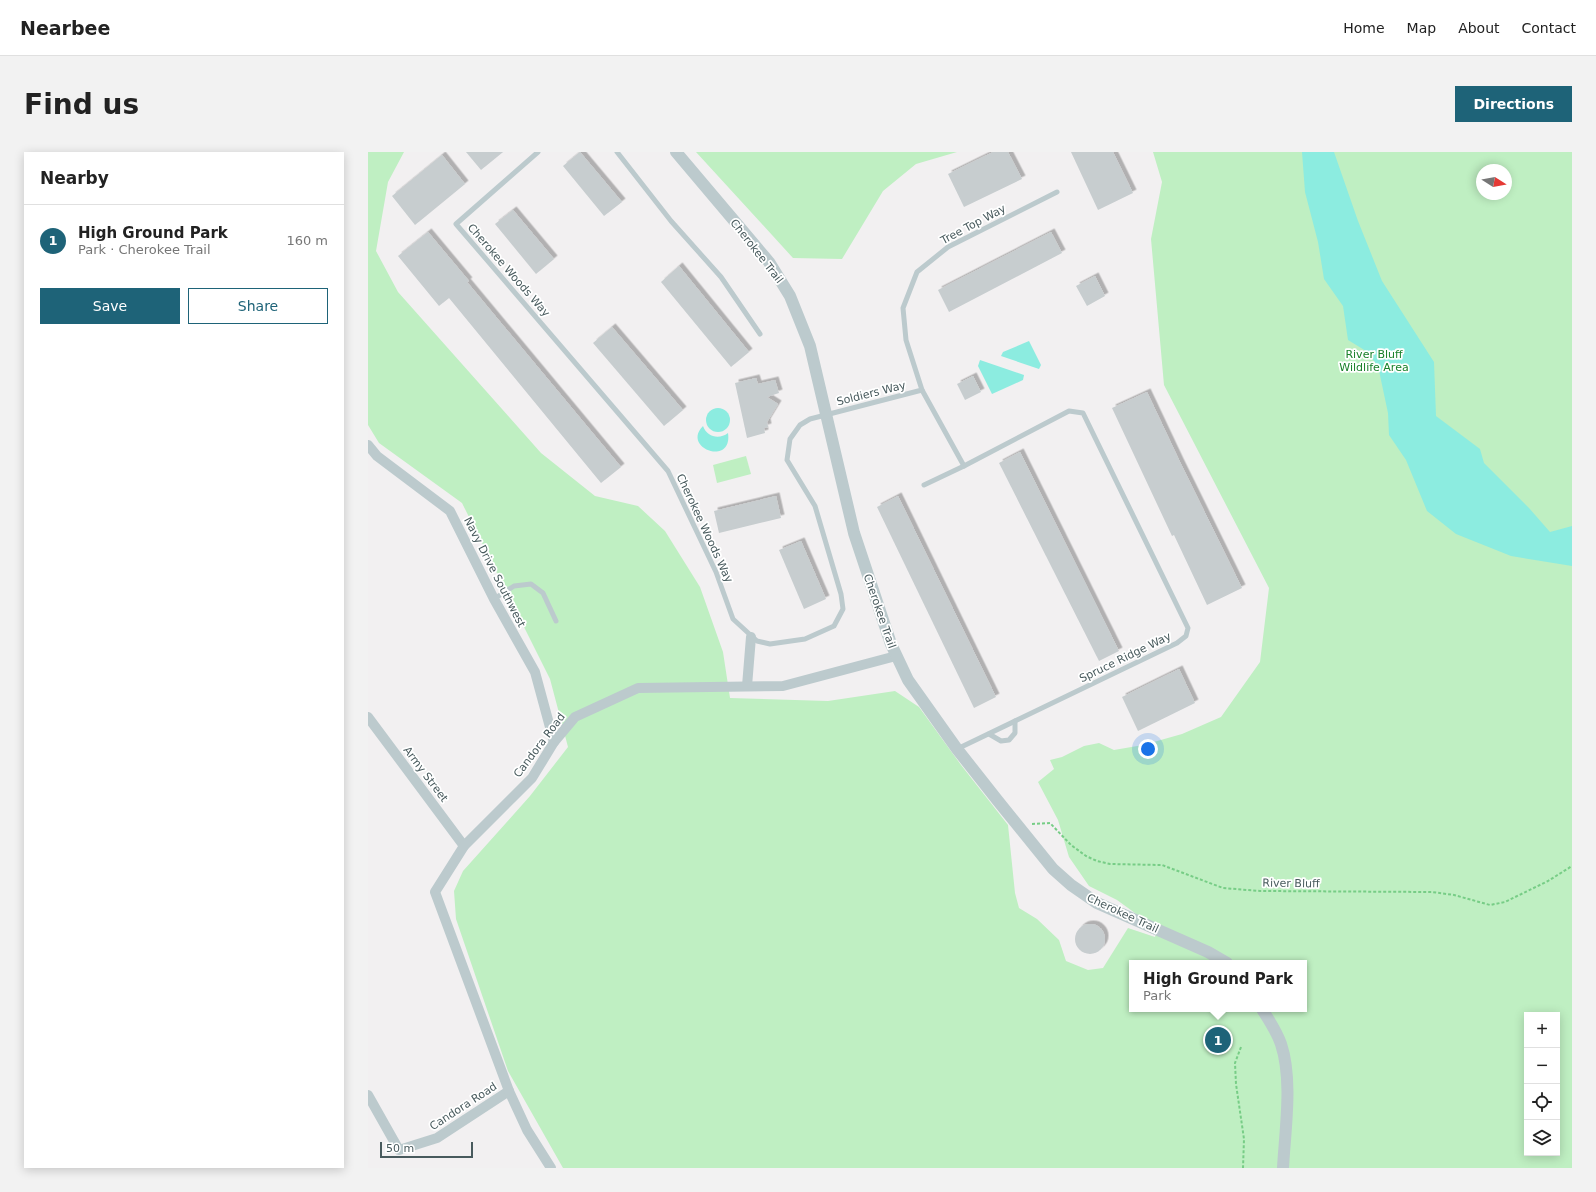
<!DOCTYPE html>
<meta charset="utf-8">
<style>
body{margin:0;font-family:"DejaVu Sans",sans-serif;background:#f2f2f2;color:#222}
.controls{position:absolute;right:12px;bottom:12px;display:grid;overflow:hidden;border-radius:0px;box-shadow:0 2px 10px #0003}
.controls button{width:36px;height:36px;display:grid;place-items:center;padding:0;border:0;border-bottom:1px solid #e0e0e0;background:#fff;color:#222;font:20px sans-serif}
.compass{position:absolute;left:1108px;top:12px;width:36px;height:36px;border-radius:50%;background:#fff;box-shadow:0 2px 10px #0003;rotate:101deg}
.scale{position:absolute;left:12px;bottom:10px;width:93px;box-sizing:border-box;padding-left:4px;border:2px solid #485a5d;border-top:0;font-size:11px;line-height:14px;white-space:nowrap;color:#485a5d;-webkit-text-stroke:3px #fff;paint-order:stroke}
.you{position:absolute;left:780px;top:597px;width:14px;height:14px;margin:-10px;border:3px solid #fff;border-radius:50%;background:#1a73e8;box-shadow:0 0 0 6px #1a73e833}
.badge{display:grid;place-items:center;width:26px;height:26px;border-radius:50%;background:#1e6378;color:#fff;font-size:13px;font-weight:700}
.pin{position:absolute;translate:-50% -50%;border:2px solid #fff;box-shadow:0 1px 4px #0006}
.popup{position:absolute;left:761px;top:808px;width:178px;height:52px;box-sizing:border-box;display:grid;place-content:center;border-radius:0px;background:#fff;filter:drop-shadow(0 1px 3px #0005);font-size:13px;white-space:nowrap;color:#767676}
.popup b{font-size:15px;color:#222}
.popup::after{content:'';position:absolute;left:50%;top:100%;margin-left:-8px;border:8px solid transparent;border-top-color:#fff}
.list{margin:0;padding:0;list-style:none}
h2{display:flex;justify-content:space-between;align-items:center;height:52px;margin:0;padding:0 16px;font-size:17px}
h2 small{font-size:13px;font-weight:400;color:#767676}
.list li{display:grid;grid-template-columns:26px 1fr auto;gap:12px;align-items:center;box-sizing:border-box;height:72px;padding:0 16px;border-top:1px solid #e0e0e0}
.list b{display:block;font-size:15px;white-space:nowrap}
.list p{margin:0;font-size:13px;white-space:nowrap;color:#767676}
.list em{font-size:13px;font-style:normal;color:#767676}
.actions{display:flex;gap:8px;padding:12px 16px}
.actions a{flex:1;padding:9px 0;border:1px solid #1e6378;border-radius:0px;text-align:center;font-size:14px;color:#1e6378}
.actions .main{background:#1e6378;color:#fff}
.icon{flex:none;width:22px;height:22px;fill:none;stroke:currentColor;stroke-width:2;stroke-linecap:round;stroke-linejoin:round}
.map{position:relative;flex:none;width:1204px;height:1016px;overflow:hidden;border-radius:0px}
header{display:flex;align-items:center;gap:24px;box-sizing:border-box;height:56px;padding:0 20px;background:#fff;border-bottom:1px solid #e0e0e0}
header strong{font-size:19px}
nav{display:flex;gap:22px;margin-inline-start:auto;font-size:14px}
.intro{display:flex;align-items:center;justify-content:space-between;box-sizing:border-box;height:96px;padding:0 24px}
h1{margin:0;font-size:28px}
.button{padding:10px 18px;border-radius:0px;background:#1e6378;color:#fff;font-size:14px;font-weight:700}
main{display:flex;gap:24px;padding:0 24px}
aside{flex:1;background:#fff;border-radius:0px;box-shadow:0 2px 10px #0003}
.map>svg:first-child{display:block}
.green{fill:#bfefc2;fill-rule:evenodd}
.water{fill:#8cece0}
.building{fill:#c7cdcf;filter:url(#shadow)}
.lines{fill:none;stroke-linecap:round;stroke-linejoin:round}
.path{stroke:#77cd86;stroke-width:2;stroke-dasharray:3 2;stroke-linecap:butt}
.service{stroke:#bccacd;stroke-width:5}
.minor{stroke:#bccacd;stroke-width:10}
.tertiary{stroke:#bccacd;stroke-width:12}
.labels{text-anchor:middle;stroke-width:3.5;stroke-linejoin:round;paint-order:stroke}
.street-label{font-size:11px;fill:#485a5d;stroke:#fff}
.park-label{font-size:11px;fill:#188029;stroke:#fff}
</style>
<header>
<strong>Nearbee</strong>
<nav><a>Home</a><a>Map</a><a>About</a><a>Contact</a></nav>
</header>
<div class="intro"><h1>Find us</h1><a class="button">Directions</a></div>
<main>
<aside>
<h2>Nearby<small></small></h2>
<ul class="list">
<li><span class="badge">1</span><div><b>High Ground Park</b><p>Park · Cherokee Trail</p></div><em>160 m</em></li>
</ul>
<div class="actions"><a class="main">Save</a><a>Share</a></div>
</aside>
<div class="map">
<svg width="1204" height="1016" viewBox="0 0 1204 1016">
<defs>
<filter id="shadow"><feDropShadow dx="3.5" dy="-3.5" stdDeviation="0" flood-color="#0004"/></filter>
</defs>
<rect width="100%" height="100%" fill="#f2f0f1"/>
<g class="green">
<path d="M 0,0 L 36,0 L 20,30 L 8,99 L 30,140 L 173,301 L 227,344 L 270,354 L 297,379 L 332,435 L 355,500 L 362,546 L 460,549 L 527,539 L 551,555 L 593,613 L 640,673 L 647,741 L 651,756 L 669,767 L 691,788 L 698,809 L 720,818 L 735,816 L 760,776 L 787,785 L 789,777 L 749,748 L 721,734 L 701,705 L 690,668 L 670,630 L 686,617 L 682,608 L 694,605 L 716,594 L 731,591 L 746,598 L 775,593 L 814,582 L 853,565 L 892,510 L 901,436 L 796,233 L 783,87 L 794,30 L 785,0 L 1204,0 L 1204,1016 L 195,1016 L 140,919 L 88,767 L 86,739 L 95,719 L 162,644 L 200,595 L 182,527 L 94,351 L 11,291 L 0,273 ZM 1114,18 L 1138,18 L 1138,42 L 1114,42 ZM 764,811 L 936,811 L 936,857 L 764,857 ZM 1159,863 L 1189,863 L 1189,1001 L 1159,1001 Z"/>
<path d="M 328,0 L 589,0 L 548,12 L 515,39 L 474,107 L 425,106 Z"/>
<path d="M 378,304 L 383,322 L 349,331 L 345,313 Z"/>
</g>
<g class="water">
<path d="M 934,0 L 966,0 L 990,69 L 1014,129 L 1066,210 L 1068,264 L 1112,297 L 1116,311 L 1161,356 L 1182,380 L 1204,374 L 1204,414 L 1143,404 L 1088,382 L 1059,359 L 1038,308 L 1021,283 L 1020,261 L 1010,214 L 998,199 L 980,188 L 975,154 L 956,127 L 950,90 L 937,40 Z"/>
<path d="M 661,189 L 673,213 L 671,217 L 633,204 L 635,200 Z"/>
<path d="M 612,208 L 656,223 L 655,228 L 624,242 L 610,214 Z"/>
<circle cx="350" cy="268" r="12"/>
<path d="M 335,274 C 339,285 351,288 360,281 C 365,315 313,296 335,274 Z"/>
</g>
<g class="building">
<path d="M 98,0 L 135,0 L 113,18 Z"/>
<path d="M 212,0 L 254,50 L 236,64 L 195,14 Z"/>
<path d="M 625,0 L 640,0 L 654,27 L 596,55 L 580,22 Z"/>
<path d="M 703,0 L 745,0 L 765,41 L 730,58 Z"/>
<path d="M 74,3 L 97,32 L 47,73 L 24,44 Z"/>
<path d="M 145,58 L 186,107 L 168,122 L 127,72 Z"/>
<path d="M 60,80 L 101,129 L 99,130 L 253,315 L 233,331 L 81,146 L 71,154 L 30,104 Z"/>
<path d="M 683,80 L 694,101 L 581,160 L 570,138 Z"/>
<path d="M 311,114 L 381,200 L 363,215 L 293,130 Z"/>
<path d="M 727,124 L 737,144 L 719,154 L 708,134 Z"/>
<path d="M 244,175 L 315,258 L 296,274 L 225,191 Z"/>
<path d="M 605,224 L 613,240 L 597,248 L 589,232 Z"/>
<path d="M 388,226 L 390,232 L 407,228 L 411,241 L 399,245 L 410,252 L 399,270 L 400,275 L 396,276 L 397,281 L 379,286 L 367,231 Z"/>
<path d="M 779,240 L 812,310 L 874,436 L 839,453 L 806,383 L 804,384 L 744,256 Z"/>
<path d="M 652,300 L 751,499 L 731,509 L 631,311 Z"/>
<path d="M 408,344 L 413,366 L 351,381 L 346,359 Z"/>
<path d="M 530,344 L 628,545 L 606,556 L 509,355 Z"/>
<path d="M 433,389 L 458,447 L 436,457 L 411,398 Z"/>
<path d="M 811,517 L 827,551 L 770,579 L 754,545 Z"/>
<circle cx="722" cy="787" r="15"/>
</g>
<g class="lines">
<g class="path">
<path d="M 664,672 L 682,671 L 703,693 L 718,704 L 729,709 L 742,712 L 794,713 L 855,736 L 892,739 L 1064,740 L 1086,743 L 1122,753 L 1137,750 L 1180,729 L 1204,714"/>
<path d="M 873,895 L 867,911 L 868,932 L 876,987 L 875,1016"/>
</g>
<g class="service">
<path d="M 170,0 L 88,72 L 300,319 L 348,420 L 365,467 L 389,489 L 402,492 L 437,487 L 466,474 L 475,457 L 473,442 L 447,354 L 419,308 L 422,287 L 432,273 L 442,267 L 554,238"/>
<path d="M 249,0 L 303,69 L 353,125 L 392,182"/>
<path d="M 596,314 L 554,238 L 538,188 L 535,156 L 549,120 L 580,95 L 689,40"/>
<path d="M 556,333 L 596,314 L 701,259 L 715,261 L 820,476 L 818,484 L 809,491 L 589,597"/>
<path d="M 126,447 L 146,434 L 163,432 L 175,441 L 188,469"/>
<path d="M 621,582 L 633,589 L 641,588 L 647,581 L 647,569"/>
</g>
<g class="minor">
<path d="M 0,293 L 9,304 L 82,359 L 126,447 L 167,520 L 186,590"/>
<path d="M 379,534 L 383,485"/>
<path d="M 0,565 L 96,694"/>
<path d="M 0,943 L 31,998 L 69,986 L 141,939"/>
<path d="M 183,1016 L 159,978 L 141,939 L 67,740 L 96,694 L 164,626 L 186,590 L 207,565 L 270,536 L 415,534 L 528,504"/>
</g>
<g class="tertiary">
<path d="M 308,0 L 401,110 L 422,144 L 442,194 L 486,381 L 523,492 L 540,528 L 589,597 L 630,649 L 685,717 L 703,733 L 729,751 L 840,800 L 859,811"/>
<path d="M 894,857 C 901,868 909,880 913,892 C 925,928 917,978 915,1016"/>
</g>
</g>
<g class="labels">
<g class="street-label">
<text transform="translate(605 72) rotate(-28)" y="4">Tree Top Way</text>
<text transform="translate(389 99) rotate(52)" y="4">Cherokee Trail</text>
<text transform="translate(141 118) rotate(49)" y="4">Cherokee Woods Way</text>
<text transform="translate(503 241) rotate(-14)" y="4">Soldiers Way</text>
<text transform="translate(337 376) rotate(65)" y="4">Cherokee Woods Way</text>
<text transform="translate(127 420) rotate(63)" y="4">Navy Drive Southwest</text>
<text transform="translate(512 459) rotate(71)" y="4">Cherokee Trail</text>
<text transform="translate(757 505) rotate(-26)" y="4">Spruce Ridge Way</text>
<text transform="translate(171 593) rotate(-53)" y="4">Candora Road</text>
<text transform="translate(58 622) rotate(53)" y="4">Army Street</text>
<text transform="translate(923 731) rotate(1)" y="4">River Bluff</text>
<text transform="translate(755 761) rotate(25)" y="4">Cherokee Trail</text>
<text transform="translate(95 954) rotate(-33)" y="4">Candora Road</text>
</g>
<g class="park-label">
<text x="1006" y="206">River Bluff<tspan x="1006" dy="13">Wildlife Area</tspan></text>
</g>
</g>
</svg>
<div class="controls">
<button>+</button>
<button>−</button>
<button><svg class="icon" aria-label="locate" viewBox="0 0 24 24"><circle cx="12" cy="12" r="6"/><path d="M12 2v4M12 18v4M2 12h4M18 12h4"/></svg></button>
<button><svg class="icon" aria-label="layers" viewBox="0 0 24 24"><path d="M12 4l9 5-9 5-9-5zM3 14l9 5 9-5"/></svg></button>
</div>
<svg class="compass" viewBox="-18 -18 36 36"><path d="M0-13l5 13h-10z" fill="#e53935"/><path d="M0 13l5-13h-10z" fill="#767676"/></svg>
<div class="scale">50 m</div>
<div class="you"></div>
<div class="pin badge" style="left:850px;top:888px">1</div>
<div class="popup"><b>High Ground Park</b>Park</div>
</div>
</main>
